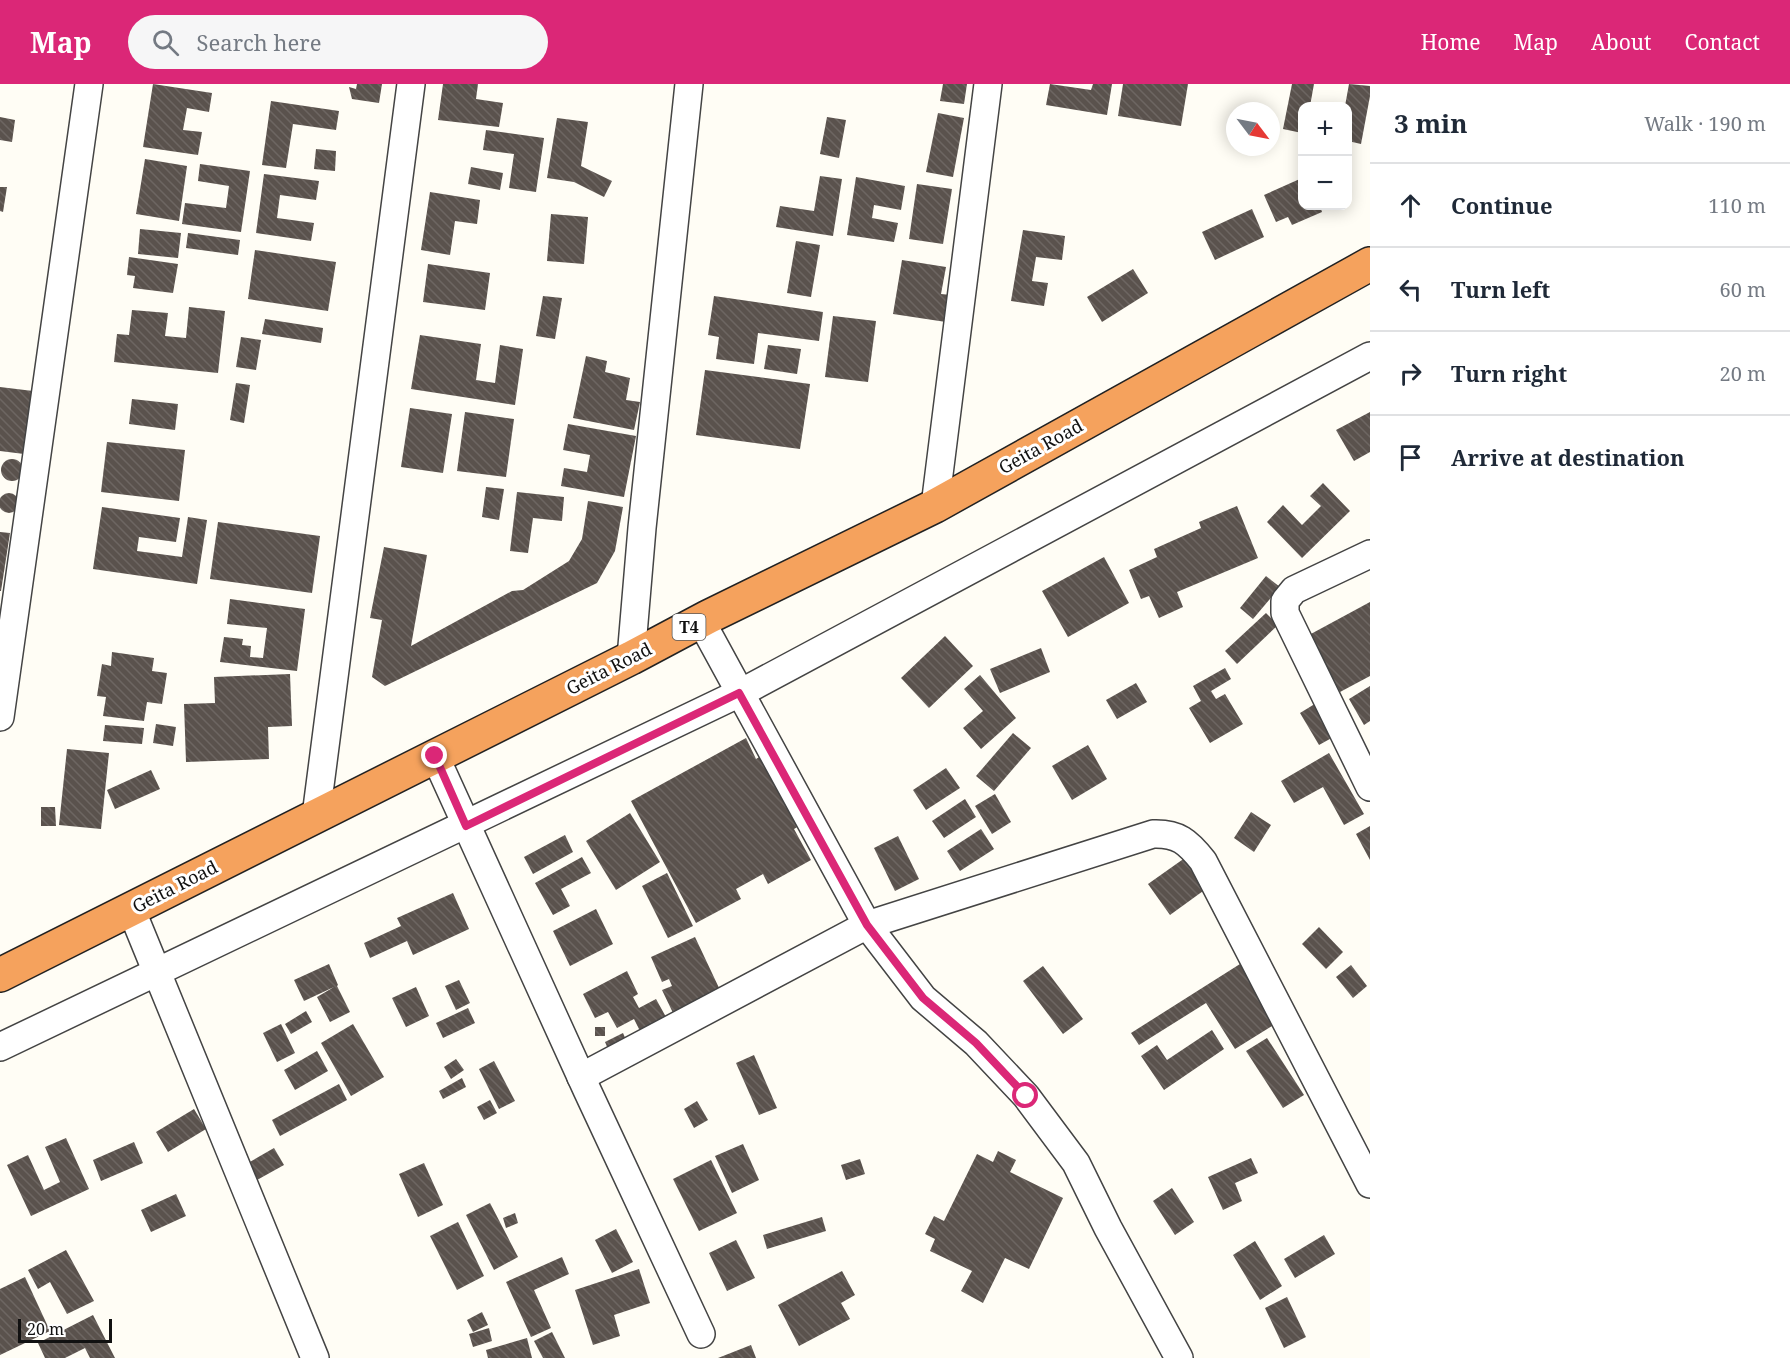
<!DOCTYPE html>
<meta charset="utf-8">
<style>
body{margin:0;font-family:"Noto Serif",serif;background:#f6f6f7;color:#1f2937}
.controls{position:absolute;right:18px;top:18px;display:grid;overflow:hidden;border-radius:12px;box-shadow:0 3px 15px #0003}
.controls button{width:54px;height:54px;display:grid;place-items:center;padding:0;border:0;border-bottom:2px solid #e0e1e3;background:#fff;color:#1f2937;font:30px sans-serif}
.compass{position:absolute;left:1226px;top:18px;width:54px;height:54px;border-radius:50%;background:#fff;box-shadow:0 3px 15px #0003;rotate:122deg}
.scale{position:absolute;left:18px;bottom:15px;width:94px;box-sizing:border-box;padding-left:6px;border:3px solid #111;border-top:0;font-size:16px;line-height:21px;white-space:nowrap;color:#111;-webkit-text-stroke:4px #fff;paint-order:stroke}
.stop{position:absolute;width:18px;height:18px;margin:-14px;border:4px solid #db2777;border-radius:50%;background:#fff}
.stop.end{background:#db2777;border-color:#fff;box-shadow:0 2px 6px #0008}
.list{margin:0;padding:0;list-style:none}
h2{display:flex;justify-content:space-between;align-items:center;height:78px;margin:0;padding:0 24px;font-size:26px}
h2 small{font-size:20px;font-weight:400;color:#747a83}
.list li{display:grid;grid-template-columns:39px 1fr auto;gap:18px;align-items:center;box-sizing:border-box;height:84px;padding:0 24px;border-top:2px solid #e0e1e3}
.list b{display:block;font-size:22px;white-space:nowrap}
.list em{font-size:20px;font-style:normal;color:#747a83}
.icon{flex:none;width:33px;height:33px;fill:none;stroke:currentColor;stroke-width:2;stroke-linecap:round;stroke-linejoin:round}
.map{position:relative;flex:none;width:1370px;height:1274px;overflow:hidden}
header{display:flex;align-items:center;gap:36px;box-sizing:border-box;height:84px;padding:0 30px;background:#db2777;color:#fff}
header strong{font-size:28px}
nav{display:flex;gap:33px;margin-inline-start:auto;font-size:21px}
.search{width:420px;height:54px;background:#f6f6f7;display:flex;align-items:center;gap:15px;box-sizing:border-box;padding:0 21px;border-radius:33px;color:#747a83;font-size:22px}
main{display:flex}
aside{flex:1;background:#fff}
.map>svg:first-child{display:block}
.building{fill:url(#building-back-hatch)}
.lines{fill:none;stroke-linecap:round;stroke-linejoin:round}
.street-casing{stroke:#444;stroke-width:30}
.highway-casing{stroke:#222;stroke-width:36}
.street{stroke:#fff;stroke-width:27}
.highway{stroke:#f5a25d;stroke-width:33}
.route{stroke:#db2777;stroke-width:8}
.labels{text-anchor:middle;stroke-width:6;stroke-linejoin:round;paint-order:stroke}
.shield{fill:#fff;stroke:#585858;stroke-width:1.5}
.shield-label{font-size:16px;font-weight:bold;fill:#111}
.street-label{font-size:18px;fill:#111;stroke:#fff}
</style>
<header>
<strong>Map</strong>
<div class="search"><svg class="icon" aria-label="search" viewBox="0 0 24 24"><circle cx="10" cy="10" r="6"/><path d="M15 15l6 6"/></svg>Search here</div>
<nav><a>Home</a><a>Map</a><a>About</a><a>Contact</a></nav>
</header>
<main>
<div class="map">
<svg width="1370" height="1274" viewBox="0 0 1370 1274">
<defs>
<pattern id="building-back-hatch" width="6" height="6" patternUnits="userSpaceOnUse" patternTransform="scale(1.5)"><rect width="6" height="6" fill="#5a524d"/><path d="M-1 5l2 2M0 0l6 6M5-1l2 2" fill="none" stroke="#6d6662"/></pattern>
</defs>
<rect width="100%" height="100%" fill="#fffdf5"/>
<g class="building">
<path d="M 153,0 L 212,9 L 209,28 L 187,24 L 183,46 L 202,48 L 198,71 L 143,63 Z"/>
<path d="M 357,0 L 382,0 L 379,19 L 352,15 L 349,3 L 356,5 Z"/>
<path d="M 443,0 L 478,0 L 476,15 L 503,19 L 499,43 L 438,36 Z"/>
<path d="M 943,0 L 967,0 L 964,20 L 940,17 Z"/>
<path d="M 1050,0 L 1091,6 L 1093,0 L 1112,0 L 1107,31 L 1046,21 Z"/>
<path d="M 1123,0 L 1188,0 L 1181,42 L 1118,32 Z"/>
<path d="M 1292,0 L 1314,0 L 1310,22 L 1302,22 L 1302,49 L 1283,45 Z"/>
<path d="M 1349,0 L 1370,2 L 1370,12 L 1361,60 L 1348,57 L 1348,22 L 1345,22 Z"/>
<path d="M 271,17 L 339,27 L 336,46 L 293,40 L 286,84 L 262,81 Z"/>
<path d="M 938,29 L 964,34 L 953,93 L 926,88 Z"/>
<path d="M 0,33 L 15,36 L 12,58 L 0,56 Z"/>
<path d="M 827,33 L 846,36 L 839,74 L 820,70 Z"/>
<path d="M 557,34 L 588,38 L 581,82 L 612,97 L 604,113 L 574,98 L 547,94 Z"/>
<path d="M 486,46 L 544,54 L 536,108 L 509,104 L 514,70 L 483,66 Z"/>
<path d="M 316,65 L 336,67 L 335,87 L 314,85 Z"/>
<path d="M 145,75 L 187,82 L 179,137 L 136,130 Z"/>
<path d="M 200,80 L 250,87 L 241,148 L 182,140 L 185,119 L 226,124 L 229,102 L 198,97 Z"/>
<path d="M 471,83 L 503,89 L 500,106 L 468,100 Z"/>
<path d="M 264,90 L 319,97 L 316,116 L 280,111 L 277,134 L 314,139 L 311,157 L 256,149 Z"/>
<path d="M 820,92 L 842,95 L 833,152 L 776,143 L 780,122 L 814,127 Z"/>
<path d="M 856,93 L 905,102 L 901,126 L 874,121 L 872,134 L 898,139 L 894,158 L 847,151 Z"/>
<path d="M 1302,94 L 1302,122 L 1320,122 L 1322,128 L 1292,141 L 1288,133 L 1276,138 L 1264,111 Z"/>
<path d="M 917,100 L 952,105 L 943,160 L 909,155 Z"/>
<path d="M 0,103 L 7,103 L 3,128 L 0,127 Z"/>
<path d="M 430,108 L 480,116 L 477,140 L 455,137 L 450,171 L 421,166 Z"/>
<path d="M 1252,125 L 1264,153 L 1215,176 L 1202,148 Z"/>
<path d="M 551,130 L 588,133 L 584,180 L 547,177 Z"/>
<path d="M 140,145 L 181,149 L 178,174 L 138,170 Z"/>
<path d="M 1023,146 L 1065,152 L 1062,176 L 1036,173 L 1032,197 L 1048,199 L 1044,222 L 1011,217 Z"/>
<path d="M 188,149 L 240,156 L 238,171 L 186,164 Z"/>
<path d="M 796,157 L 820,161 L 811,213 L 787,209 Z"/>
<path d="M 255,166 L 336,178 L 328,227 L 248,215 Z"/>
<path d="M 129,173 L 178,180 L 173,209 L 133,204 L 135,192 L 127,191 Z"/>
<path d="M 902,176 L 946,183 L 941,210 L 951,211 L 946,238 L 893,230 Z"/>
<path d="M 428,180 L 490,189 L 485,226 L 423,218 Z"/>
<path d="M 1133,185 L 1148,209 L 1102,238 L 1087,213 Z"/>
<path d="M 543,212 L 562,214 L 555,255 L 536,252 Z"/>
<path d="M 714,212 L 823,228 L 819,257 L 758,249 L 754,280 L 716,275 L 719,253 L 708,251 Z"/>
<path d="M 189,223 L 225,227 L 218,289 L 114,278 L 117,250 L 129,251 L 132,226 L 168,229 L 165,252 L 186,254 Z"/>
<path d="M 833,232 L 876,237 L 868,298 L 825,293 Z"/>
<path d="M 265,235 L 323,244 L 321,259 L 262,250 Z"/>
<path d="M 420,251 L 481,260 L 476,296 L 495,299 L 500,261 L 523,265 L 515,321 L 411,305 Z"/>
<path d="M 241,253 L 261,256 L 256,286 L 236,283 Z"/>
<path d="M 768,261 L 801,265 L 797,290 L 764,285 Z"/>
<path d="M 586,272 L 607,277 L 605,288 L 630,294 L 626,316 L 640,318 L 634,346 L 573,334 Z"/>
<path d="M 705,286 L 810,300 L 800,365 L 696,351 Z"/>
<path d="M 236,299 L 250,301 L 244,339 L 230,336 Z"/>
<path d="M 0,303 L 33,307 L 24,370 L 0,367 Z"/>
<path d="M 132,315 L 178,320 L 175,346 L 129,340 Z"/>
<path d="M 410,324 L 452,330 L 443,389 L 401,383 Z"/>
<path d="M 465,328 L 514,335 L 506,393 L 457,387 Z"/>
<path d="M 1370,328 L 1370,368 L 1354,377 L 1336,346 Z"/>
<path d="M 568,340 L 636,352 L 624,413 L 561,402 L 564,384 L 587,388 L 590,371 L 563,366 Z"/>
<path d="M 107,358 L 185,366 L 179,417 L 101,408 Z"/>
<circle cx="12" cy="386" r="11"/>
<path d="M 1323,399 L 1350,427 L 1302,474 L 1267,438 L 1283,421 L 1302,441 L 1321,422 L 1310,412 Z"/>
<path d="M 486,403 L 504,405 L 499,436 L 482,433 Z"/>
<path d="M 517,408 L 564,413 L 562,437 L 533,434 L 528,469 L 510,467 Z"/>
<circle cx="9" cy="419" r="10"/>
<path d="M 588,417 L 623,423 L 615,467 L 597,499 L 385,602 L 372,593 L 382,536 L 370,534 L 384,463 L 427,471 L 411,562 L 512,507 L 523,506 L 569,477 L 582,455 Z"/>
<path d="M 1237,422 L 1258,474 L 1177,508 L 1183,523 L 1159,534 L 1149,512 L 1141,515 L 1129,486 L 1157,473 L 1154,465 L 1201,444 L 1199,438 Z"/>
<path d="M 102,423 L 180,434 L 176,458 L 139,453 L 137,467 L 182,473 L 188,433 L 207,436 L 197,500 L 93,485 Z"/>
<path d="M 218,438 L 320,452 L 312,509 L 210,495 Z"/>
<path d="M 0,448 L 10,449 L 1,507 L 0,507 Z"/>
<path d="M 1104,473 L 1129,519 L 1068,553 L 1042,507 Z"/>
<path d="M 1266,492 L 1280,503 L 1253,535 L 1240,524 Z"/>
<path d="M 230,515 L 305,525 L 297,587 L 220,578 L 224,553 L 243,555 L 242,561 L 251,562 L 250,573 L 263,574 L 267,544 L 227,540 Z"/>
<path d="M 1370,518 L 1370,592 L 1340,608 L 1309,551 Z"/>
<path d="M 1266,529 L 1278,541 L 1237,580 L 1225,567 Z"/>
<path d="M 945,552 L 973,582 L 929,624 L 901,594 Z"/>
<path d="M 1041,564 L 1050,588 L 1000,609 L 990,585 Z"/>
<path d="M 112,568 L 154,574 L 152,587 L 167,589 L 162,620 L 147,618 L 144,637 L 103,632 L 106,613 L 97,612 L 102,580 L 111,582 Z"/>
<path d="M 1225,584 L 1231,595 L 1211,607 L 1216,615 L 1225,610 L 1243,640 L 1210,659 L 1189,624 L 1201,617 L 1193,602 Z"/>
<path d="M 290,590 L 292,642 L 268,643 L 269,675 L 186,678 L 184,620 L 215,619 L 214,593 Z"/>
<path d="M 980,591 L 1016,634 L 981,665 L 963,644 L 983,627 L 964,605 Z"/>
<path d="M 1136,599 L 1147,618 L 1117,635 L 1106,616 Z"/>
<path d="M 1370,602 L 1370,637 L 1364,641 L 1349,615 Z"/>
<path d="M 1318,618 L 1337,651 L 1319,661 L 1300,629 Z"/>
<path d="M 156,640 L 176,643 L 173,662 L 153,659 Z"/>
<path d="M 105,641 L 144,644 L 142,660 L 103,657 Z"/>
<path d="M 1013,649 L 1031,664 L 994,707 L 976,692 Z"/>
<path d="M 746,654 L 756,675 L 766,669 L 804,739 L 794,745 L 811,776 L 768,800 L 763,790 L 736,805 L 741,815 L 696,839 L 631,717 Z"/>
<path d="M 1088,661 L 1107,695 L 1072,716 L 1052,682 Z"/>
<path d="M 67,665 L 109,669 L 101,745 L 59,741 Z"/>
<path d="M 1329,669 L 1364,730 L 1344,741 L 1323,703 L 1294,719 L 1281,697 Z"/>
<path d="M 946,684 L 960,704 L 926,726 L 913,706 Z"/>
<path d="M 151,686 L 160,705 L 115,725 L 107,706 Z"/>
<path d="M 995,710 L 1011,738 L 992,750 L 975,722 Z"/>
<path d="M 965,715 L 976,733 L 944,754 L 932,737 Z"/>
<path d="M 41,723 L 55,723 L 56,742 L 41,742 Z"/>
<path d="M 1251,728 L 1271,741 L 1254,768 L 1234,754 Z"/>
<path d="M 630,729 L 660,778 L 616,806 L 586,757 Z"/>
<path d="M 1370,742 L 1370,776 L 1356,750 Z"/>
<path d="M 981,745 L 994,765 L 960,787 L 947,767 Z"/>
<path d="M 565,751 L 573,768 L 533,790 L 524,773 Z"/>
<path d="M 898,752 L 919,795 L 895,807 L 874,764 Z"/>
<path d="M 1189,771 L 1210,802 L 1170,831 L 1148,800 Z"/>
<path d="M 582,773 L 591,789 L 561,805 L 570,822 L 553,831 L 535,799 Z"/>
<path d="M 667,789 L 693,842 L 668,854 L 642,802 Z"/>
<path d="M 453,809 L 469,845 L 413,871 L 407,857 L 370,874 L 364,859 L 401,842 L 397,834 Z"/>
<path d="M 596,825 L 613,860 L 570,882 L 553,847 Z"/>
<path d="M 1319,843 L 1343,868 L 1326,885 L 1302,860 Z"/>
<path d="M 695,853 L 720,906 L 673,929 L 662,906 L 672,902 L 669,895 L 662,898 L 651,873 Z"/>
<path d="M 329,880 L 338,901 L 337,902 L 350,928 L 330,938 L 317,913 L 334,903 L 304,917 L 294,896 Z"/>
<path d="M 1240,880 L 1277,939 L 1235,965 L 1206,919 L 1139,961 L 1131,949 Z"/>
<path d="M 1351,881 L 1367,902 L 1353,914 L 1336,893 Z"/>
<path d="M 1043,882 L 1083,935 L 1063,950 L 1023,897 Z"/>
<path d="M 627,887 L 638,910 L 633,913 L 639,924 L 656,915 L 666,933 L 640,947 L 634,935 L 617,944 L 608,928 L 595,934 L 583,910 Z"/>
<path d="M 459,896 L 470,919 L 456,926 L 445,902 Z"/>
<path d="M 416,903 L 429,932 L 406,943 L 392,914 Z"/>
<path d="M 468,924 L 475,939 L 443,954 L 436,939 Z"/>
<path d="M 306,927 L 312,938 L 291,950 L 285,940 Z"/>
<path d="M 281,940 L 295,969 L 277,978 L 263,949 Z"/>
<path d="M 353,940 L 384,993 L 351,1012 L 321,959 Z"/>
<rect x="595" y="943" width="10" height="9"/>
<path d="M 1212,946 L 1224,965 L 1164,1006 L 1141,972 L 1157,961 L 1167,976 Z"/>
<path d="M 623,949 L 626,956 L 608,965 L 605,958 Z"/>
<path d="M 1267,954 L 1304,1011 L 1283,1024 L 1246,967 Z"/>
<path d="M 317,967 L 328,987 L 295,1006 L 284,986 Z"/>
<path d="M 754,971 L 777,1024 L 759,1031 L 736,979 Z"/>
<path d="M 456,975 L 464,986 L 451,995 L 444,983 Z"/>
<path d="M 494,977 L 515,1017 L 499,1025 L 479,985 Z"/>
<path d="M 462,994 L 466,1003 L 443,1015 L 439,1007 Z"/>
<path d="M 339,1000 L 347,1016 L 280,1052 L 272,1036 Z"/>
<path d="M 490,1016 L 497,1029 L 484,1036 L 477,1023 Z"/>
<path d="M 697,1017 L 708,1036 L 694,1044 L 684,1025 Z"/>
<path d="M 194,1025 L 206,1045 L 168,1068 L 156,1048 Z"/>
<path d="M 66,1054 L 89,1105 L 31,1132 L 7,1081 L 28,1071 L 44,1106 L 60,1098 L 45,1063 Z"/>
<path d="M 134,1058 L 143,1079 L 101,1097 L 93,1076 Z"/>
<path d="M 743,1060 L 759,1096 L 732,1109 L 715,1072 Z"/>
<path d="M 274,1064 L 284,1081 L 257,1096 L 248,1079 Z"/>
<path d="M 998,1067 L 1016,1076 L 1010,1088 L 1063,1114 L 1029,1185 L 1005,1174 L 983,1219 L 961,1207 L 972,1187 L 930,1167 L 935,1155 L 925,1150 L 934,1132 L 944,1137 L 977,1070 L 993,1078 Z"/>
<path d="M 1251,1074 L 1258,1089 L 1235,1099 L 1242,1117 L 1223,1126 L 1208,1093 Z"/>
<path d="M 860,1075 L 865,1090 L 846,1096 L 841,1081 Z"/>
<path d="M 711,1076 L 737,1129 L 699,1147 L 673,1095 Z"/>
<path d="M 424,1079 L 443,1121 L 418,1133 L 399,1090 Z"/>
<path d="M 1172,1104 L 1194,1138 L 1175,1151 L 1153,1117 Z"/>
<path d="M 176,1110 L 186,1132 L 151,1148 L 141,1126 Z"/>
<path d="M 490,1119 L 518,1173 L 494,1186 L 466,1131 Z"/>
<path d="M 515,1129 L 518,1139 L 506,1144 L 503,1134 Z"/>
<path d="M 822,1133 L 826,1147 L 767,1165 L 763,1151 Z"/>
<path d="M 458,1138 L 484,1192 L 457,1206 L 430,1152 Z"/>
<path d="M 616,1145 L 633,1178 L 612,1189 L 595,1156 Z"/>
<path d="M 1324,1151 L 1335,1170 L 1295,1194 L 1284,1175 Z"/>
<path d="M 736,1156 L 755,1194 L 727,1207 L 709,1169 Z"/>
<path d="M 1255,1157 L 1282,1202 L 1260,1216 L 1233,1171 Z"/>
<path d="M 66,1166 L 94,1217 L 67,1230 L 50,1198 L 38,1205 L 28,1186 Z"/>
<path d="M 562,1173 L 569,1190 L 534,1206 L 551,1244 L 531,1253 L 506,1198 Z"/>
<path d="M 639,1185 L 650,1219 L 614,1231 L 620,1252 L 593,1261 L 575,1206 Z"/>
<path d="M 842,1187 L 855,1211 L 841,1219 L 850,1235 L 799,1262 L 778,1221 Z"/>
<path d="M 25,1193 L 50,1247 L 0,1271 L 0,1205 Z"/>
<path d="M 1287,1213 L 1306,1253 L 1284,1264 L 1265,1224 Z"/>
<path d="M 482,1228 L 488,1241 L 473,1248 L 467,1236 Z"/>
<path d="M 93,1231 L 115,1274 L 90,1274 L 85,1264 L 65,1274 L 45,1274 L 38,1259 Z"/>
<path d="M 489,1244 L 492,1257 L 473,1263 L 469,1250 Z"/>
<path d="M 552,1248 L 565,1274 L 543,1274 L 534,1257 Z"/>
<path d="M 527,1254 L 532,1274 L 488,1274 L 486,1266 Z"/>
<path d="M 751,1261 L 756,1274 L 718,1274 Z"/>
</g>
<g class="lines">
<defs>
<g id="street">
<path d="M 935,422 L 988,0"/>
<path d="M 1370,470 L 1294,506 L 1285,517 L 1285,529 L 1370,703"/>
<path d="M 701,537 L 867,841 L 923,914 L 976,959 L 1026,1012 L 1076,1079 L 1108,1144 L 1179,1274"/>
<path d="M 631,574 L 642,444 L 689,0"/>
<path d="M 0,633 L 89,0"/>
<path d="M 435,672 L 587,1006 L 701,1250"/>
<path d="M 316,732 L 411,0"/>
<path d="M 131,825 L 315,1274"/>
<path d="M 0,963 L 746,606 L 1370,272"/>
<path d="M 581,993 L 867,841 L 1153,750 C 1178,749 1188,758 1203,777 L 1370,1100"/>
</g>
<path id="highway" d="M 0,891 L 631,574 L 708,533 L 935,422 L 1370,180"/>
</defs>
<use href="#street" class="street-casing"/>
<use href="#highway" class="highway-casing"/>
<use href="#street" class="street"/>
<use href="#highway" class="highway"/>
</g>
<g class="lines">
<path class="route" d="M 435,672 L 466,742 L 739,609 L 867,841 L 923,914 L 976,959 L 1026,1012"/>
</g>
<g class="labels">
<rect class="shield" x="672.5" y="530" width="33" height="26" rx="4.5"/>
<g class="shield-label">
<text x="689" y="549">T4</text>
</g>
<g class="street-label">
<text transform="translate(1041 363) rotate(-29)" y="6">Geita Road</text>
<text transform="translate(609 585) rotate(-27)" y="6">Geita Road</text>
<text transform="translate(175 803) rotate(-27)" y="6">Geita Road</text>
</g>
</g>
</svg>
<div class="controls">
<button>+</button>
<button>−</button>
</div>
<svg class="compass" viewBox="-18 -18 36 36"><path d="M0-13l5 13h-10z" fill="#e53935"/><path d="M0 13l5-13h-10z" fill="#747a83"/></svg>
<div class="scale">20 m</div>
<div class="stop" style="left:1026px;top:1012px"></div>
<div class="stop end" style="left:435px;top:672px"></div>
</div>
<aside>
<h2>3 min<small>Walk · 190 m</small></h2>
<ul class="list">
<li><svg class="icon" aria-label="ahead" viewBox="0 0 24 24"><path d="M12 20V5M6 11l6-6 6 6"/></svg><div><b>Continue</b></div><em>110 m</em></li>
<li><svg class="icon" aria-label="left" viewBox="0 0 24 24"><path d="M17 20v-9H6M10 6l-5 5 5 5"/></svg><div><b>Turn left</b></div><em>60 m</em></li>
<li><svg class="icon" aria-label="right" viewBox="0 0 24 24"><path d="M7 20v-9h11M14 6l5 5-5 5"/></svg><div><b>Turn right</b></div><em>20 m</em></li>
<li><svg class="icon" aria-label="arrive" viewBox="0 0 24 24"><path d="M6 21V4h12l-3 4 3 4H6"/></svg><div><b>Arrive at destination</b></div></li>
</ul>
</aside>
</main>
